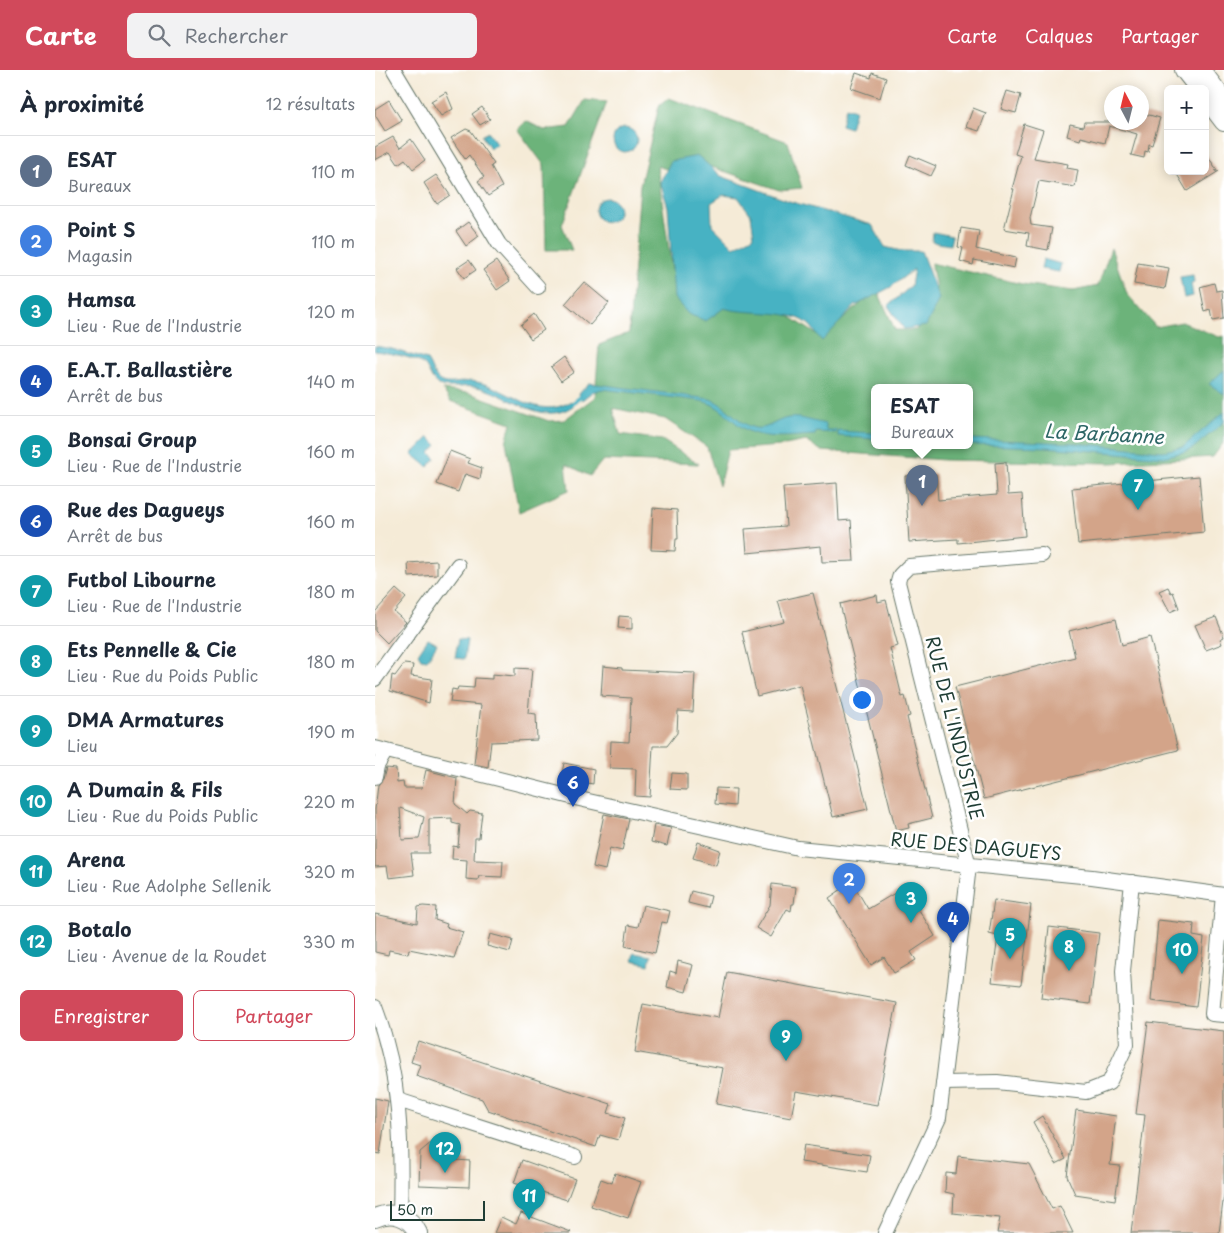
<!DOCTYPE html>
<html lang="fr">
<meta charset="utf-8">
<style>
body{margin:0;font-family:"Playpen Sans",sans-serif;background:#f2f2f3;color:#1f2937}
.controls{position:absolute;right:15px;top:15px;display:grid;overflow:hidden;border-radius:8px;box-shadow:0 2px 12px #0003}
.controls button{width:45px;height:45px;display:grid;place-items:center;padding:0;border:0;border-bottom:1px solid #e0e1e3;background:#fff;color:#1f2937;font:25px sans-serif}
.compass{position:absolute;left:729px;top:15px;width:45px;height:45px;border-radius:50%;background:#fff;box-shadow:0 2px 12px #0003;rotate:353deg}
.scale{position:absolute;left:15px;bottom:12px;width:95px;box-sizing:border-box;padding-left:5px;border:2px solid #1f3d34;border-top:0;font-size:14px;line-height:18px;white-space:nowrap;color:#1f3d34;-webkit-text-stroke:4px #fff;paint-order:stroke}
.you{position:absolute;left:486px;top:629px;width:18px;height:18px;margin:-12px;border:4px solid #fff;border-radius:50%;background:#1a73e8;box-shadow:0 0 0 8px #1a73e833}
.badge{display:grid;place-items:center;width:32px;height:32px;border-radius:50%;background:#d1495b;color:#fff;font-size:16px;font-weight:700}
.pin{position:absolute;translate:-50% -41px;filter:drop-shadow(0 1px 2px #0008)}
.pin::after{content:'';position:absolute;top:26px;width:18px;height:15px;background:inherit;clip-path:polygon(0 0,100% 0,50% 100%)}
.popup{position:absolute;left:496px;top:314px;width:102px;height:65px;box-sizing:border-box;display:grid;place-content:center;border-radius:8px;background:#fff;filter:drop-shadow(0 1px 4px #0005);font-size:16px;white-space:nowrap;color:#747a83}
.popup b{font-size:19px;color:#1f2937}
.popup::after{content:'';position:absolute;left:50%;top:100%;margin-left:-10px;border:10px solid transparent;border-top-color:#fff}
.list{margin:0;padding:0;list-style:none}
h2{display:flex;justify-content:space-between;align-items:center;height:65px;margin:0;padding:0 20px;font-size:21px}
h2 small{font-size:16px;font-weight:400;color:#747a83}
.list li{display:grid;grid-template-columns:32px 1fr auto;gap:15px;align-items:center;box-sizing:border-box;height:70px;padding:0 20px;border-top:1px solid #e0e1e3}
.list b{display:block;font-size:19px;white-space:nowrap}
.list p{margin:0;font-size:16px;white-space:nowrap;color:#747a83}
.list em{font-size:16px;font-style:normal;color:#747a83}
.actions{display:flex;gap:10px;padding:15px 20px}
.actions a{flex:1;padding:11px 0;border:1px solid #d1495b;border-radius:8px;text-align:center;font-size:18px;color:#d1495b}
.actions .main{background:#d1495b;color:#fff}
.icon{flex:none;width:28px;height:28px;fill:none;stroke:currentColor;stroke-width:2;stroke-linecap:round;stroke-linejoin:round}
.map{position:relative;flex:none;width:849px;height:1163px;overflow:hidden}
header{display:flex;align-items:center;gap:30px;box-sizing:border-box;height:70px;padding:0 25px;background:#d1495b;color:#fff}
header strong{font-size:24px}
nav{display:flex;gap:28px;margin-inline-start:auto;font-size:18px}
.search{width:350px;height:45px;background:#f2f2f3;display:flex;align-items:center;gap:12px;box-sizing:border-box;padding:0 18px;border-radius:8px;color:#747a83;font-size:19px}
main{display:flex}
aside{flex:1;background:#fff}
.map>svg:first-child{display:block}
.forest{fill:#6cb37a;stroke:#467857;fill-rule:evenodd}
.water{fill:#46b2c3;stroke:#32787c;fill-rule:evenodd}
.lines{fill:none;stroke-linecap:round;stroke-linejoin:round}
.stream{stroke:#46b2c3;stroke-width:4}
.building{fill:#d3a489;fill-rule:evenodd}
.minor-casing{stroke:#6a7a6d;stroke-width:16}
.major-casing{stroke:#6a7a6d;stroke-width:20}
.minor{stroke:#fff;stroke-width:14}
.major{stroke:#fff;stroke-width:18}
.labels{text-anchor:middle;stroke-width:5;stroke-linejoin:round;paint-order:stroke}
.street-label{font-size:18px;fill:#1f3d34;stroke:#fff}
.water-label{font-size:19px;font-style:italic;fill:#2d6666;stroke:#fff}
</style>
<header>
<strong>Carte</strong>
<div class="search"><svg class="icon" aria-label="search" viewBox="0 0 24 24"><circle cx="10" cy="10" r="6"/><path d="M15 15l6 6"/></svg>Rechercher</div>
<nav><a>Carte</a><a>Calques</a><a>Partager</a></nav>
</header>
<main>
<aside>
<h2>À proximité<small>12 résultats</small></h2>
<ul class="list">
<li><span class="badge" style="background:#5c6f8a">1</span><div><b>ESAT</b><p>Bureaux</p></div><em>110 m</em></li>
<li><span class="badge" style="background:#3f7fe0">2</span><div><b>Point S</b><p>Magasin</p></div><em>110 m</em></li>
<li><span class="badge" style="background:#0f9aa8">3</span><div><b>Hamsa</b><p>Lieu · Rue de l'Industrie</p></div><em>120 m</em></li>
<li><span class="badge" style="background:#1a4fb4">4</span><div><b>E.A.T. Ballastière</b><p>Arrêt de bus</p></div><em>140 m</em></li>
<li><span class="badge" style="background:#0f9aa8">5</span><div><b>Bonsai Group</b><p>Lieu · Rue de l'Industrie</p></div><em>160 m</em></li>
<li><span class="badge" style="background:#1a4fb4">6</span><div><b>Rue des Dagueys</b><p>Arrêt de bus</p></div><em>160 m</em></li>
<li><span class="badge" style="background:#0f9aa8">7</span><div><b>Futbol Libourne</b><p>Lieu · Rue de l'Industrie</p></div><em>180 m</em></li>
<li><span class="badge" style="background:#0f9aa8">8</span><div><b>Ets Pennelle &amp; Cie</b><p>Lieu · Rue du Poids Public</p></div><em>180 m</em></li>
<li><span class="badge" style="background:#0f9aa8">9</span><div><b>DMA Armatures</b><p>Lieu</p></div><em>190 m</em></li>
<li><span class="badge" style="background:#0f9aa8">10</span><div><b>A Dumain &amp; Fils</b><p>Lieu · Rue du Poids Public</p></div><em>220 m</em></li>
<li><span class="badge" style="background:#0f9aa8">11</span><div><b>Arena</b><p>Lieu · Rue Adolphe Sellenik</p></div><em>320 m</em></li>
<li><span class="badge" style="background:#0f9aa8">12</span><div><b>Botalo</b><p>Lieu · Avenue de la Roudet</p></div><em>330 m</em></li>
</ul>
<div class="actions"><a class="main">Enregistrer</a><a>Partager</a></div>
</aside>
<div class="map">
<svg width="849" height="1163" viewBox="0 0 849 1163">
<rect width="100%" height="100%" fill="#fff"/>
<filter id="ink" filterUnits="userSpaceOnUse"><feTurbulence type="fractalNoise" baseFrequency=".02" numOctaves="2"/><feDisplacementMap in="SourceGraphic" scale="10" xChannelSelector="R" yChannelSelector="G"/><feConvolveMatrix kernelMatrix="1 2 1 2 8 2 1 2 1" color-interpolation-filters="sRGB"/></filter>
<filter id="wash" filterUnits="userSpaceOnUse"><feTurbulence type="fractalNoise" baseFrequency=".0096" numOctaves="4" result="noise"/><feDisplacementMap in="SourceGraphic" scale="20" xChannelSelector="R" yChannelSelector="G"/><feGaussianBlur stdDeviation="1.12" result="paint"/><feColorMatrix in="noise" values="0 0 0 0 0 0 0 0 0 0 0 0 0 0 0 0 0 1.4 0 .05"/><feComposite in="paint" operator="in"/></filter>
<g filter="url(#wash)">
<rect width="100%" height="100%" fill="#f5ebd7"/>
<g class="forest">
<path d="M 294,28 L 413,72 L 427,118 L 404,120 L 331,95 L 316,107 L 282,96 L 298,208 L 390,230 L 447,268 L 502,219 L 520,260 L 541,260 L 554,236 L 561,217 L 556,193 L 647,214 L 698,221 L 723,216 L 736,178 L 752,224 L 781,257 L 807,252 L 844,267 L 849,266 L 849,372 L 838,387 L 736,393 L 569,390 L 447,381 L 431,371 L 405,376 L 353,380 L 344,416 L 332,377 L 290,349 L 238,338 L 245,364 L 287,370 L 324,394 L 228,390 L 215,406 L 191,394 L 194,420 L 144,442 L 131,372 L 136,353 L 75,331 L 68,320 L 94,323 L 174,351 L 189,350 L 220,327 L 224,275 L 254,263 L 265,115 L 284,36 ZM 500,317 L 594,317 L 594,375 L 500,375 Z"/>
<path d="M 210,30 L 232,32 L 187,155 L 197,180 L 171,180 L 169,95 L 142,59 L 151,51 L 169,60 L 194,57 Z"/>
</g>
<g class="water">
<path d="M 471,37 L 480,40 L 475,58 L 466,55 Z"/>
<circle cx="250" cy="70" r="12"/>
<path d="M 113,62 L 122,74 L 115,78 L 107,66 Z"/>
<path d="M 323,86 L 346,106 L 414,131 L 497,155 L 510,177 L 526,181 L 546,181 L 564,229 L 551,256 L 529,259 L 513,236 L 536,216 L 539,199 L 516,217 L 480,236 L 447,271 C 442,266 438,257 432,253 C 415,239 370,245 349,238 L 331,251 L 313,244 L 299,228 L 293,137 L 285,112 L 296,91 ZM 348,125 L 363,127 L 376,145 L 379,166 L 359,177 L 337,155 L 336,133 Z"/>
<circle cx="232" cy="140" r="12"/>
<path d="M 558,162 L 577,166 L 575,175 L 557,172 Z"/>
<path d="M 668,189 L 686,194 L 684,202 L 666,199 Z"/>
<path d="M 818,205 L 819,212 L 816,213 L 818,226 L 809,228 L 805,207 Z"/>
<path d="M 0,276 L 17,279 L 52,290 C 57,297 59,309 67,312 C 78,316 91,309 102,312 C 133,318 164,352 196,331 L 198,336 C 168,357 136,326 106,318 C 92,314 76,320 64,315 C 56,311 55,303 51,297 C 43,287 12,283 0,281 Z"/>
<path d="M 849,300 L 849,324 L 834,314 Z"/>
<path d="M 214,313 L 335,329 C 351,334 366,356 380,358 C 393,360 401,350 413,348 C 425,346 439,352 451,354 L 451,360 L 461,360 L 461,363 L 441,362 L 440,365 C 418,366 387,371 368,358 C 353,348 344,334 326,331 L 227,319 L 217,322 L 207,330 L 204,324 Z"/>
<path d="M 849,342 L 849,352 L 816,380 L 789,387 L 670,377 L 595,375 L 595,369 L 699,373 L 788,381 L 808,377 Z"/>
<path d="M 463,361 L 499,363 L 499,369 L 463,366 Z"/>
<path d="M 54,367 L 62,375 L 55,383 L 61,388 L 53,397 L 37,384 Z"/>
<path d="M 53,569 L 62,574 L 52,590 L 46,589 L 43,584 Z"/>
<path d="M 83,569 L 92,570 L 89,589 L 80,588 Z"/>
<path d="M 259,883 L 276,886 L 274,895 L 257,891 Z"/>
</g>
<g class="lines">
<path class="stream" d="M 194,336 L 208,325"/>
</g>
<g id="blocks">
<g class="building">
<path d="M 481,3 L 496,8 L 497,3 L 511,8 L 505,28 L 476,18 Z"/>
<path d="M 632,21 L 646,25 L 641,43 L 626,39 Z"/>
<path d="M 71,22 L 78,39 L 66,46 L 56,31 Z"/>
<path d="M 14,30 L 27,51 L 10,61 L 0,45 L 0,39 Z"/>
<path d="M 107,37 L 115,49 L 105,55 L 97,44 Z"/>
<path d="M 598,38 L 611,43 L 604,61 L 591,57 Z"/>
<path d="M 767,43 L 785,48 L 777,75 L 774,74 L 773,82 L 770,81 L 769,88 L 756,85 L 762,64 L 734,56 L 730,73 L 706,67 L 705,70 L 692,66 L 695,54 L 708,57 L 709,52 L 766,52 Z"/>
<path d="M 649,54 L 668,60 L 659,88 L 693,94 L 692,98 L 703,100 L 700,117 L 664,111 L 655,148 L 656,155 L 677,158 L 673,180 L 652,176 L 654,163 L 629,159 L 639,119 L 637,119 L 646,86 L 640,84 Z"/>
<path d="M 91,59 L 96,61 L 119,94 L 116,96 L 127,117 L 113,126 L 103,111 L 109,107 L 94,85 L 90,89 L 76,68 Z"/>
<path d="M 18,67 L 25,78 L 36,69 L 50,90 L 38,99 L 30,89 L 23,94 L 15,82 L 0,90 L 0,77 Z"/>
<path d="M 830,82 L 842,100 L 840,101 L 844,101 L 812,121 L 800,101 L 830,101 Z"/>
<path d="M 535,85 L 561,96 L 556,106 L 531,95 Z"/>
<path d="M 61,105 L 75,125 L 62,134 L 49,113 Z"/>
<path d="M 93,152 L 104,166 L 91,176 L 81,161 Z"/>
<path d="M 586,158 L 604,161 L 601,179 L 641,188 L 639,198 L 599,190 L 598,195 L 585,191 L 588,178 L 583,177 Z"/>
<path d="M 94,190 L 101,200 L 89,208 L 82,198 Z"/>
<path d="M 121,191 L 135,211 L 122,220 L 108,200 Z"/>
<path d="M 763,193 L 794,198 L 790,219 L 759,214 Z"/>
<path d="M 209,212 L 234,233 L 215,255 L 190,234 Z"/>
<path d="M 839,213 L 841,221 L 847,220 L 849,248 L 838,250 L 836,240 L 830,242 L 825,217 Z"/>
<path d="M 159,244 L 169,260 L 156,269 L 146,255 Z"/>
<path d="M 189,287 L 199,302 L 186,311 L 176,297 Z"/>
<path d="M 75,381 L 95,389 L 93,393 L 107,398 L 105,409 L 90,404 L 83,422 L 62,414 Z"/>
<path d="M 631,392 L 633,425 L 647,424 L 650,466 L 583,473 L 583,469 L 534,472 L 530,406 L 561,404 L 563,430 L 622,425 L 620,393 Z"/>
<path d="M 824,406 L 829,462 L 703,474 L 697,418 Z"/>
<path d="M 462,413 L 464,451 L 476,450 L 479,491 L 447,492 L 446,476 L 372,483 L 370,459 L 411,456 L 408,417 Z"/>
<path d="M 278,438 L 302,440 L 303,469 L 301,469 L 300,481 L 276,480 Z"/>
<path d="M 62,491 L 62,505 L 34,507 L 33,493 Z"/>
<path d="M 793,517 L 796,523 L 798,522 L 804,538 L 795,542 L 784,521 Z"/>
<path d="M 21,519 L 31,528 L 19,542 L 31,552 L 12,573 L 0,561 L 0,542 Z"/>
<path d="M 438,523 L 493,739 L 458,747 L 425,615 L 382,626 L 367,562 L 409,552 L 403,531 Z"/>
<path d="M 502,525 L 503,532 L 511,530 L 523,576 L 515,578 L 527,627 L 530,626 L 535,646 L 532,647 L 557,748 L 533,754 L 534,758 L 521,761 L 465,534 Z"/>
<path d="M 244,546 L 257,547 L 257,559 L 243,558 Z"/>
<path d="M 841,547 L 849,567 L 845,569 L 847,574 L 831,580 L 820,555 Z"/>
<path d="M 741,549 L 747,575 L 775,567 L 803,680 L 609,729 L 580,617 L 700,587 L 694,561 Z"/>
<path d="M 29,594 L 38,595 L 36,606 L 57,609 L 54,633 L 15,621 L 17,605 L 20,606 Z"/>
<path d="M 228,596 L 247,598 L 247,600 L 320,603 L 318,642 L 303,641 L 302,663 L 292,676 L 278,676 L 275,727 L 260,726 L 261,699 L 235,698 L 236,671 L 254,672 L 256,628 L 226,626 Z"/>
<path d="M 140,598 L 157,599 L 153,643 L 161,644 L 162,670 L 116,672 L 113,697 L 99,694 L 106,635 L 75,632 L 77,619 L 82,620 L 83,617 L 99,618 L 100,608 L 117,609 L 117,604 L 140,606 Z"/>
<path d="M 189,693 L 219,699 L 218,714 L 186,708 Z"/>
<path d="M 11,698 L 21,699 L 22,713 L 28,712 L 29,718 L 47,718 L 51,700 L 82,708 L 80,734 L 92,744 L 95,741 L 107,743 L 104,768 L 100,768 L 99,790 L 128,791 L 127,807 L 104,806 L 103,810 L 91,809 L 92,790 L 77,789 L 78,776 L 83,777 L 85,755 L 77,753 L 77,748 L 54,749 L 54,783 L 36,783 L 39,805 L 14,808 L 12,796 L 0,797 L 0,740 L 3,715 L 8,709 ZM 25,738 L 49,747 L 44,769 L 27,770 Z"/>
<path d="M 297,703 L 312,704 L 312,720 L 295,719 Z"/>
<path d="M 341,718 L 361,719 L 360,736 L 340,734 Z"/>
<path d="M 229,744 L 254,749 L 247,781 L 235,778 L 230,800 L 218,797 Z"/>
<path d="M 279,755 L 296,758 L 292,776 L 276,772 Z"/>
<path d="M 323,772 L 345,780 L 341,795 L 318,788 Z"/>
<path d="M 477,812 L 493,839 L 530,817 L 560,866 L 536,882 L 541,890 L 519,903 L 509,887 L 496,895 L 454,828 Z"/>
<path d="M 397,814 L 421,817 L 419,834 L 417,834 L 416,841 L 412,839 L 396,867 L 381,858 L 395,835 Z"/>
<path d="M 316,821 L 336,826 L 333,838 L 313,833 Z"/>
<path d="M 619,830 L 656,835 L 646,915 L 617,912 L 623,866 L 614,864 Z"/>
<path d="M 268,835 L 295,841 L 292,853 L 287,852 L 280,883 L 250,876 L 253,855 L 263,857 Z"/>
<path d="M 48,836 L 61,837 L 60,850 L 72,854 L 71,857 L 88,862 L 79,888 L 34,879 L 33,884 L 14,880 L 13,885 L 0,882 L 0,844 L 42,853 L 43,837 Z"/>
<path d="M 783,850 L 819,854 L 818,866 L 829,868 L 821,937 L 776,931 Z"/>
<path d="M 674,857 L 724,863 L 715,934 L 666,928 Z"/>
<path d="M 115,864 L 138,870 L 135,882 L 112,876 Z"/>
<path d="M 303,891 L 318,895 L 311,922 L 292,917 L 295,901 L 301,903 Z"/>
<path d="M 352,902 L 522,933 L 502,1035 L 421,1021 L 416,1048 L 341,1034 L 348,998 L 260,982 L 268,934 L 343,948 Z"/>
<path d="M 773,952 L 849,961 L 849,1124 L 844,1163 L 756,1163 L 770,1045 L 761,1044 Z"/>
<path d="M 43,971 L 236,1034 L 233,1043 L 250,1048 L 243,1070 L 225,1065 L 221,1077 L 113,1040 L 107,1029 L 41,1006 L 45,995 L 36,992 Z"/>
<path d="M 0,1028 L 13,1031 L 5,1084 L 0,1083 Z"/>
<path d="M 701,1040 L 741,1046 L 735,1095 L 745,1096 L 740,1130 L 700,1124 L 692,1106 Z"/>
<path d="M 667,1046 L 691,1089 L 681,1094 L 658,1052 Z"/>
<path d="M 57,1072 L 66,1089 L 95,1091 L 94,1117 L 44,1115 L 45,1082 Z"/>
<path d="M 429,1075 L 495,1085 L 492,1102 L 426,1092 Z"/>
<path d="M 583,1086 L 654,1094 L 677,1139 L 685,1136 L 698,1163 L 622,1163 L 625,1148 L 578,1143 L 579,1124 L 570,1122 L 571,1103 L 581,1104 Z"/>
<path d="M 147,1090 L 200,1109 L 192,1130 L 139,1113 Z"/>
<path d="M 240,1103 L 266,1112 L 253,1148 L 216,1136 L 226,1109 L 237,1113 Z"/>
<path d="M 146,1143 L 196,1162 L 195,1163 L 119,1163 L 126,1147 L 141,1154 Z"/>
</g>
</g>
</g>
<g filter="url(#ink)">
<use href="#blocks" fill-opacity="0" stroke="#6a7a6d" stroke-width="1"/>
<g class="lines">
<defs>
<g id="minor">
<path d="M 19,0 L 124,174 L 163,217"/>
<path d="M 0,609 L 83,495"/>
<path d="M 0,678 L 200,728 L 423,778 L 717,807 L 849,825"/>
<path d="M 0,707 L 2,696 L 11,681"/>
<path d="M 848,825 L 837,944 L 849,945"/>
<path d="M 0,937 C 26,1006 27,1072 25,1146"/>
<path d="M 568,1013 L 622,1012 L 711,1022 L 734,1013 L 752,974 L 748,901 L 757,812"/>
<path d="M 23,1030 L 200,1087"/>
<path d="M 510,1163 L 564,1048 L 594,796 L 523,512 L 525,505 L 534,496 L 667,485"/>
</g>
<g id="major">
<path d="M 809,0 L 824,19"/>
<path d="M 826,0 L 849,30"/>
<path d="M 830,27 L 849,52"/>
<path d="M 0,1148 C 17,1140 35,1146 43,1163"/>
</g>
</defs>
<use href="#minor" class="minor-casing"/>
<use href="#major" class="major-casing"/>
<use href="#minor" class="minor"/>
<use href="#major" class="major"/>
</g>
</g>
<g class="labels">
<g class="street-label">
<text transform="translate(579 658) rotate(76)" y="6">RUE DE L'INDUSTRIE</text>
<text transform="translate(601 777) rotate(5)" y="6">RUE DES DAGUEYS</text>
</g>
<g class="water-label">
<text transform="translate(729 364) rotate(3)" y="7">La Barbanne</text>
</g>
</g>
</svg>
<div class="controls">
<button>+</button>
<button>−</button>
</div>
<svg class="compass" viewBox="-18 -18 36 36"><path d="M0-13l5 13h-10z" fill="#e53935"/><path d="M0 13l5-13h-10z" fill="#747a83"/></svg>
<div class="scale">50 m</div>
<div class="you"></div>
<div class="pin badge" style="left:547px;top:436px;background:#5c6f8a">1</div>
<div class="popup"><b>ESAT</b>Bureaux</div>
<div class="pin badge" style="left:474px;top:834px;background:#3f7fe0">2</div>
<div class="pin badge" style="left:536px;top:853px;background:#0f9aa8">3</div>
<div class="pin badge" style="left:578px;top:873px;background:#1a4fb4">4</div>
<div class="pin badge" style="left:635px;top:889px;background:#0f9aa8">5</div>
<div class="pin badge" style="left:198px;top:737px;background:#1a4fb4">6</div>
<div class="pin badge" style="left:763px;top:440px;background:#0f9aa8">7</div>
<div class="pin badge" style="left:694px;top:901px;background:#0f9aa8">8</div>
<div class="pin badge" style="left:411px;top:991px;background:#0f9aa8">9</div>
<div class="pin badge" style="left:807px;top:904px;background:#0f9aa8">10</div>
<div class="pin badge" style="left:154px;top:1150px;background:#0f9aa8">11</div>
<div class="pin badge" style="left:70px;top:1103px;background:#0f9aa8">12</div>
</div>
</main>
